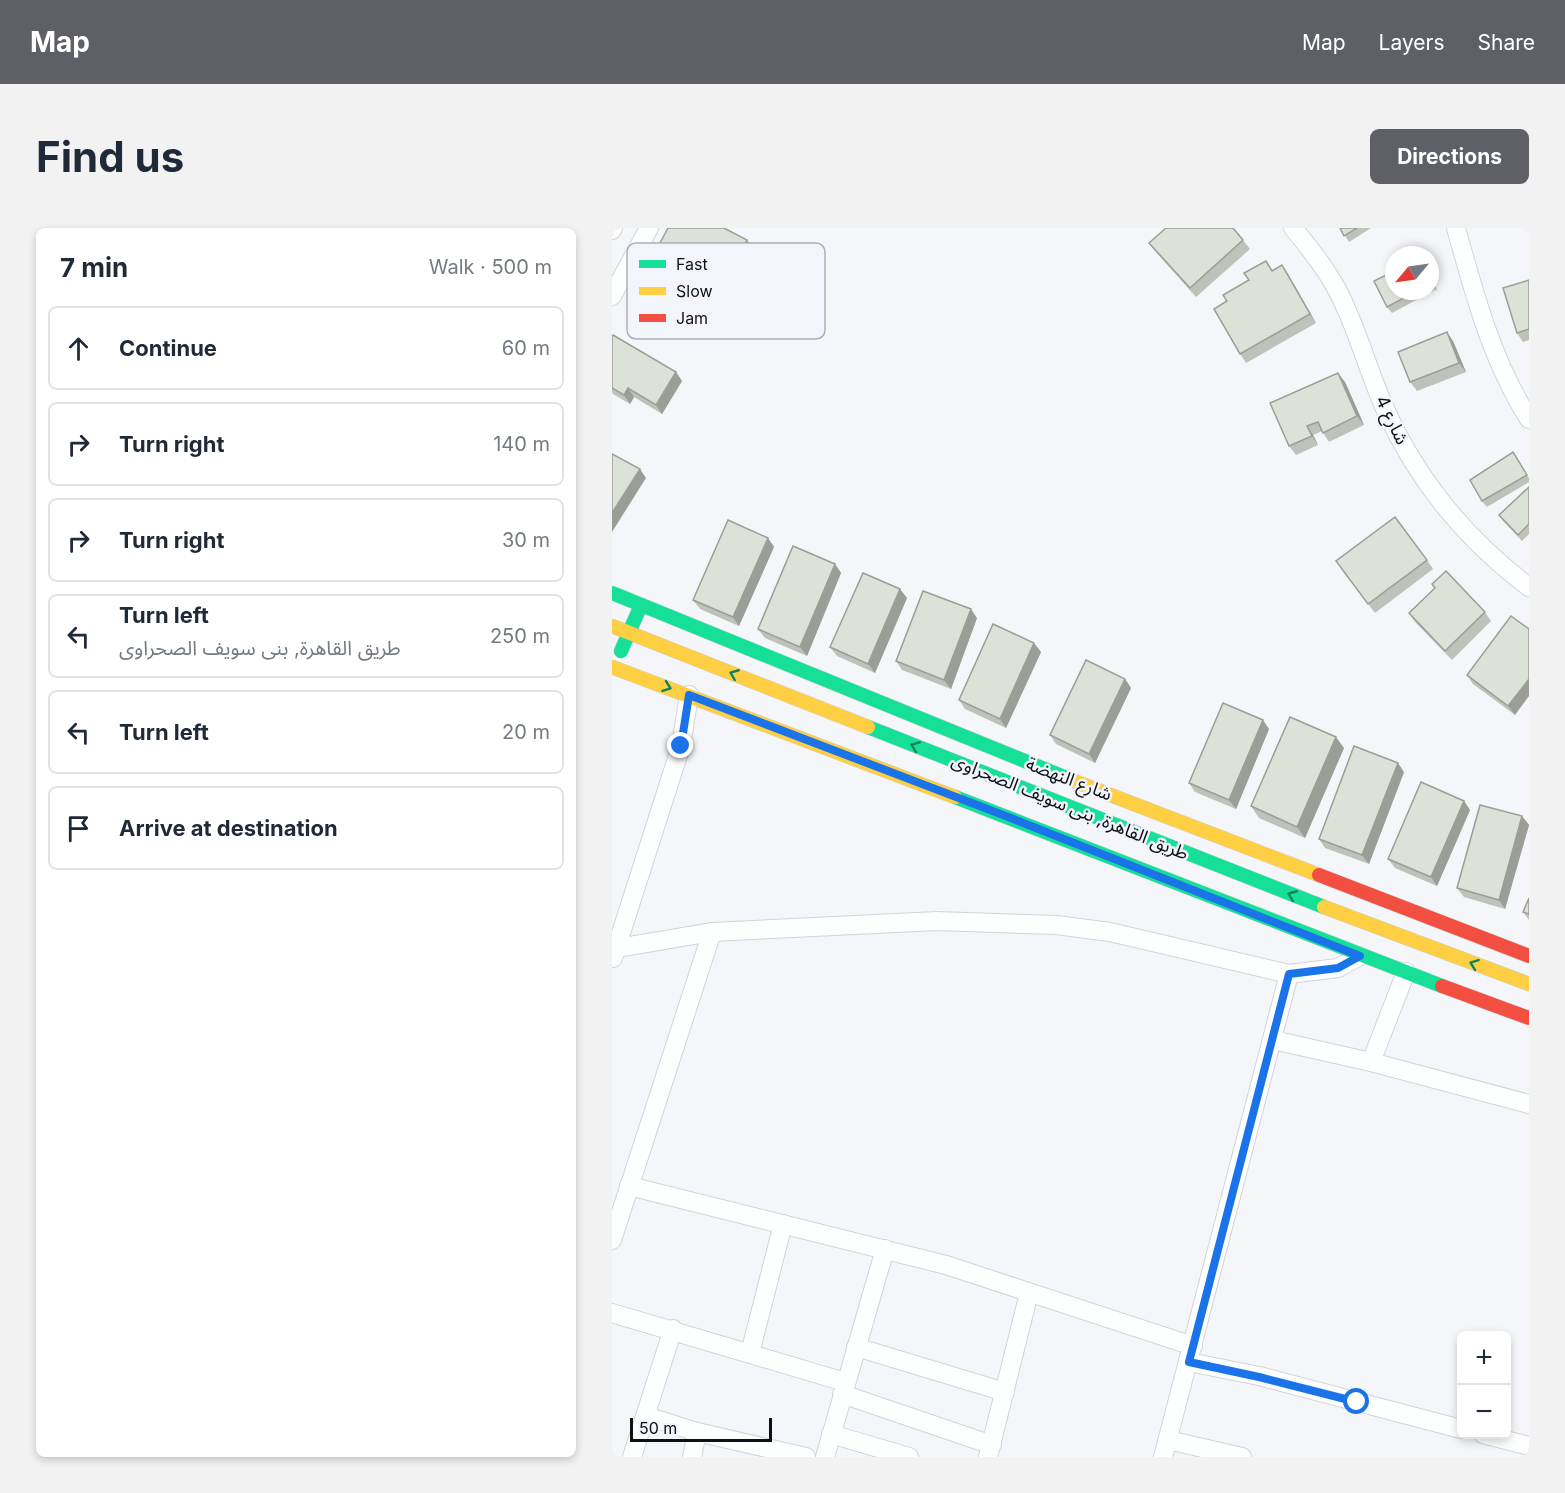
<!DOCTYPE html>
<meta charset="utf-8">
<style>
body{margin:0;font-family:Inter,"Noto Sans Arabic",sans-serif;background:#f2f2f3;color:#1f2937}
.controls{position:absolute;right:18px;bottom:18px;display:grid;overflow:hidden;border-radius:9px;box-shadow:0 3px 9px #0003}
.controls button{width:54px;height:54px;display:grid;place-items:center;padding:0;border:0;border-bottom:2px solid #e0e1e3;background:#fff;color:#1f2937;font:30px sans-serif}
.compass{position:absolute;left:773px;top:18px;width:54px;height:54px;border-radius:50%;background:#fff;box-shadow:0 3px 9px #0003;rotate:241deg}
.scale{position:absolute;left:18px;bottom:15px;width:142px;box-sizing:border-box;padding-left:6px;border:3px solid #0d1015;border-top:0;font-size:16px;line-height:21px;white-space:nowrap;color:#0d1015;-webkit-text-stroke:4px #f2f5fc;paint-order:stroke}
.stop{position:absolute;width:18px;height:18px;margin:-14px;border:4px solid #1a73e8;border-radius:50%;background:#fff}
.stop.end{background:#1a73e8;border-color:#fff;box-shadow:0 2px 6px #0008}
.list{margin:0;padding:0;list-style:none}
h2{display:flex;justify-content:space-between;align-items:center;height:78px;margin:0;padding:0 24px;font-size:26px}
h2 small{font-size:20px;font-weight:400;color:#747a83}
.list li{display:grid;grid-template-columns:39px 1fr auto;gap:18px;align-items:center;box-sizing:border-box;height:84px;margin:0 12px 12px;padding:0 12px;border:2px solid #e0e1e3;border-radius:9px}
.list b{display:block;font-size:22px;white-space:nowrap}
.list p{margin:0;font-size:20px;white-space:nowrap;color:#747a83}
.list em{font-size:20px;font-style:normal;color:#747a83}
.icon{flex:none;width:33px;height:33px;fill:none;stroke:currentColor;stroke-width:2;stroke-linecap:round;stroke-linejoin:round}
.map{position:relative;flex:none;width:917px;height:1229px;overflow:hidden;border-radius:9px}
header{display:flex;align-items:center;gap:36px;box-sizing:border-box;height:84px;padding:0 30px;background:#5e6065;color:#fff}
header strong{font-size:28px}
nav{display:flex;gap:33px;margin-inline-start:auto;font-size:21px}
.intro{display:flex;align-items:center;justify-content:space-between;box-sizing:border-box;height:144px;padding:0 36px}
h1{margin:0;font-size:42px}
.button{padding:15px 27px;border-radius:9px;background:#5e6065;color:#fff;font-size:21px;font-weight:700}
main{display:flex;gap:36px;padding:0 36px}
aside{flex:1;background:#fff;border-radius:9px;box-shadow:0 3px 9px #0003}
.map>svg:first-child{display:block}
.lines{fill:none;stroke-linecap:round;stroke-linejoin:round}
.street-casing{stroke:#d1d4d9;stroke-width:20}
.fast-casing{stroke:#d1d4d9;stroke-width:15}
.slow-casing{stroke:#d1d4d9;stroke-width:15}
.jam-casing{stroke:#d1d4d9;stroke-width:15}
.street{stroke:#fdfefe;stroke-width:18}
.fast{stroke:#16e098;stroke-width:14}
.slow{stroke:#ffcf43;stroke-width:14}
.jam{stroke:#f24e42;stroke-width:14}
.wall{fill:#bec2ba}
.shaded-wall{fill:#9b9e97}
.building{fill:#dde2d8;stroke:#9b9e97;stroke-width:1.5}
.oneway{stroke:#12825d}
.route{stroke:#1a73e8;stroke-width:8}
.labels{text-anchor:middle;stroke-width:5;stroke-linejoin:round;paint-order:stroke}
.street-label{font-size:18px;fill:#0d1015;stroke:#f2f5fc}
.key{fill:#f2f5fc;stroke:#adb0b7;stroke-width:1.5}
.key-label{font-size:16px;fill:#0d1015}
</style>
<header>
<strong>Map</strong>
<nav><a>Map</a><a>Layers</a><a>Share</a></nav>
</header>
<div class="intro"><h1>Find us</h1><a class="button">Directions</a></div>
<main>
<aside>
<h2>7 min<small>Walk · 500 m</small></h2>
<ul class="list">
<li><svg class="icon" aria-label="ahead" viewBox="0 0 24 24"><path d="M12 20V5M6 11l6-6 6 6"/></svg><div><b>Continue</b></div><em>60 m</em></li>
<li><svg class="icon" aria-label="right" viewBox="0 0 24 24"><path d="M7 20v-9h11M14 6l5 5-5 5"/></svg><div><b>Turn right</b></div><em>140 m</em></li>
<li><svg class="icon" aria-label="right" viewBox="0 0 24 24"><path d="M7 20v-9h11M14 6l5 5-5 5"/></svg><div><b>Turn right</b></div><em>30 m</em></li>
<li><svg class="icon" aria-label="left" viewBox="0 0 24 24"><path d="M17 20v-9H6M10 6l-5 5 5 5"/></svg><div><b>Turn left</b><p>طريق القاهرة, بنى سويف الصحراوى</p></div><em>250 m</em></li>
<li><svg class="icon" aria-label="left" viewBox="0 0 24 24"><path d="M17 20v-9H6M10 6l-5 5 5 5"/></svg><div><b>Turn left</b></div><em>20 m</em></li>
<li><svg class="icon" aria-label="arrive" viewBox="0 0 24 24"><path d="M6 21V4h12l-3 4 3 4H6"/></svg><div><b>Arrive at destination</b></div></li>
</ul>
</aside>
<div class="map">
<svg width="917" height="1229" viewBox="0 0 917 1229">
<rect width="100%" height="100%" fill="#f4f6fa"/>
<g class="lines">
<defs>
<g id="street">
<path d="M 681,0 C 700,23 720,48 732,76 C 748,110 758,148 774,183 C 806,253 856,313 917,359"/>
<path d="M 844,0 C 862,65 880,133 917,191"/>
<path d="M 0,2 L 1,0"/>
<path d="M 0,68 L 37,0"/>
<path d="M 0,721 L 100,704 L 325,693 L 444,697 L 498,704 L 677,746 L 726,740 L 748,728"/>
<path d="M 1,730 L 69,518 L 77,467"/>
<path d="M 661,812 L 759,834 L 794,744"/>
<path d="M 759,834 L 917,876"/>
<path d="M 17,958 L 334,1037 L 581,1118"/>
<path d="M 0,1012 L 100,704"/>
<path d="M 0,1085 L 233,1154"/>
<path d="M 244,1119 L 393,1164"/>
<path d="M 138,1125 L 171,996"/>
<path d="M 577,1134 L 647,1148 L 849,1201"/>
<path d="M 230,1166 L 380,1217"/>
<path d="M 34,1188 L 85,1204 L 194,1229"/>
<path d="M 219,1206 L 297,1229"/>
<path d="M 871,1206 L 917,1218"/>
<path d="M 556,1212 L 630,1229"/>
<path d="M 20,1229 L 61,1101"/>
<path d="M 80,1229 L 85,1204"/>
<path d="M 213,1229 L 273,1021"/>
<path d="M 376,1229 L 417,1065"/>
<path d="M 551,1229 L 677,746"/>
</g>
<g id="fast">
<path d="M 0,365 L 462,553"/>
<path d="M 9,423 L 29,377"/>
<path d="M 256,499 L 712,679"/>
<path d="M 343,569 L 830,758"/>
</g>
<g id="slow">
<path d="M 0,398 L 256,499"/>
<path d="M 0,439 L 343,569"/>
<path d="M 462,553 L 707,647"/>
<path d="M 712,679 L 917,756"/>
</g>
<g id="jam">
<path d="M 707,647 L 917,728"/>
<path d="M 830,758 L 917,790"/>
</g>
</defs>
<use href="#street" class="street-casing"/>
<use href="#fast" class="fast-casing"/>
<use href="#slow" class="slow-casing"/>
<use href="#jam" class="jam-casing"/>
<use href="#street" class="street"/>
<use href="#fast" class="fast"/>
<use href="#slow" class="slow"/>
<use href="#jam" class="jam"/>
</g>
<g class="wall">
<path d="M 728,0 L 759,0 L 737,14 Z"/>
<path d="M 631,12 L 638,21 L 584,69 L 544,24 L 537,15 Z"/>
<path d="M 48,15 L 142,21 L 122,58 L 54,24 Z"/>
<path d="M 670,37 L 676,46 L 704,95 L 634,135 L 628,126 L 661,42 Z"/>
<path d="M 818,49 L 825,61 L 780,85 L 775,79 L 782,63 L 818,63 Z"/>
<path d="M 917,52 L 917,112 L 911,114 L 905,105 Z"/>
<path d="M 0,109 L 64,144 L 70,153 L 50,186 L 22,169 L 18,176 L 1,166 L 0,164 Z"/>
<path d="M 841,113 L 854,144 L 805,163 L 798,154 Z"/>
<path d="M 733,154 L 752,197 L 717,214 L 710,203 L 701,207 L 706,217 L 684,227 L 677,218 Z"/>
<path d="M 901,224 L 917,250 L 917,254 L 875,279 L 870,273 Z"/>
<path d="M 917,259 L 917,306 L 910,313 L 891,293 L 887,287 Z"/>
<path d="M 156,310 L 162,319 L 127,398 L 88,381 L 81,372 Z"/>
<path d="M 815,332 L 821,341 L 763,385 L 730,342 Z"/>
<path d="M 223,336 L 229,345 L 195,428 L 153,410 L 146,401 Z"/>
<path d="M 295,370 L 263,445 L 225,428 L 218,419 Z"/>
<path d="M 873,384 L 879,393 L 840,432 L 803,394 L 797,385 Z"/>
<path d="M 899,388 L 903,487 L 861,456 L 855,447 Z"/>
<path d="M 365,390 L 339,461 L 290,442 L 284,433 Z"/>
<path d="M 429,424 L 394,500 L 353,481 L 347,472 Z"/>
<path d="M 513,451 L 519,460 L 483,535 L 444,516 L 438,507 Z"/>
<path d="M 657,501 L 624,581 L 583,564 L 577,555 Z"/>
<path d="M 732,520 L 693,610 L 647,590 L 639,578 Z"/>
<path d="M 792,544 L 757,636 L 713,620 L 707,611 Z"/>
<path d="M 852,573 L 858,582 L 825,658 L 783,640 L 776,631 Z"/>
<path d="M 910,588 L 917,597 L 893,681 L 852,669 L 845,660 Z"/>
<path d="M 917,670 L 917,692 L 911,684 Z"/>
</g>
<g class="shaded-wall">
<path d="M 135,12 L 142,21 L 122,58 L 116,49 Z"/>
<path d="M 670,37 L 676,46 L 704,95 L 698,86 Z"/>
<path d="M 835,104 L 841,113 L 854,144 L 847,135 Z"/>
<path d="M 64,144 L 70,153 L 50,186 L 44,177 Z"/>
<path d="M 726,145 L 733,154 L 752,197 L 745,188 Z"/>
<path d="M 16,160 L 22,169 L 18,176 L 12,167 Z"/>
<path d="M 695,198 L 701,207 L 706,217 L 700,208 Z"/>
<path d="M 28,241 L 34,250 L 0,304 L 0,285 Z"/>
<path d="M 156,310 L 162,319 L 127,398 L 121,389 Z"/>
<path d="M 223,336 L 229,345 L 195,428 L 188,419 Z"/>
<path d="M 288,361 L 295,370 L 263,445 L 256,436 Z"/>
<path d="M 359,381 L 365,390 L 339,461 L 332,452 Z"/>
<path d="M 422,415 L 429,424 L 394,500 L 388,491 Z"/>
<path d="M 513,451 L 519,460 L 483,535 L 477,526 Z"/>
<path d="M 917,451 L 917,468 L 903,487 L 896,478 Z"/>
<path d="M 651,492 L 657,501 L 624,581 L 617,572 Z"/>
<path d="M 724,509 L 732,520 L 693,610 L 685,599 Z"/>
<path d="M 786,535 L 792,544 L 757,636 L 750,627 Z"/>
<path d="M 852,573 L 858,582 L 825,658 L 819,649 Z"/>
<path d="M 910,588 L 917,597 L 893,681 L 887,672 Z"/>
</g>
<g class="building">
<path d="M 56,0 L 112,0 L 135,12 L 116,49 L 48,15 Z"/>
<path d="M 554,0 L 621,0 L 631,12 L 578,60 L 537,15 Z"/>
<path d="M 728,0 L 745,0 L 732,8 Z"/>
<path d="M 654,33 L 660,43 L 670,37 L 698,86 L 628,126 L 602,81 L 615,73 L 611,67 L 637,52 L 632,45 Z"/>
<path d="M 782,43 L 782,63 L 805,63 L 775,79 L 762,53 Z"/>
<path d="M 917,52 L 917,101 L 905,105 L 891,60 Z"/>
<path d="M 835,104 L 847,135 L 798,154 L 786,124 Z"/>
<path d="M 1,107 L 64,144 L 44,177 L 16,160 L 12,167 L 0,160 L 0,109 Z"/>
<path d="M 726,145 L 745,188 L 711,205 L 706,194 L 695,198 L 700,208 L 677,218 L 658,175 Z"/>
<path d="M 901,224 L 915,247 L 870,273 L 858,252 Z"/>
<path d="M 0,226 L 28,241 L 0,285 Z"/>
<path d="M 917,259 L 917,296 L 906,307 L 887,287 Z"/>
<path d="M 783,289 L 815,332 L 756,376 L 724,333 Z"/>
<path d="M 116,292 L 156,310 L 121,389 L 81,372 Z"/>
<path d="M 181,318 L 223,336 L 188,419 L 146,401 Z"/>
<path d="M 834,343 L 873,384 L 833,423 L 797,385 L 823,360 L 820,356 Z"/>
<path d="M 251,345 L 288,361 L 256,436 L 218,419 Z"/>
<path d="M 311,363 L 359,381 L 332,452 L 284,433 Z"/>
<path d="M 899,388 L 917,401 L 917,451 L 896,478 L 855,447 Z"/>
<path d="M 381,396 L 422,415 L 388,491 L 347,472 Z"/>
<path d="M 474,432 L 513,451 L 477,526 L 438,507 Z"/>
<path d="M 611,475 L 651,492 L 617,572 L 577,555 Z"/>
<path d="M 678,489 L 724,509 L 685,599 L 639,578 Z"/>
<path d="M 742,518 L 786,535 L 750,627 L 707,611 Z"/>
<path d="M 809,554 L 852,573 L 819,649 L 776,631 Z"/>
<path d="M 868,577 L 910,588 L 887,672 L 845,660 Z"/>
<path d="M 917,670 L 917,686 L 911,684 Z"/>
</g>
<defs><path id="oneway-chevron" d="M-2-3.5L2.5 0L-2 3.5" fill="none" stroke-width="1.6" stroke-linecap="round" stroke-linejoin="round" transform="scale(1.5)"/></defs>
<g class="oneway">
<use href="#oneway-chevron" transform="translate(122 446) rotate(-158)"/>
<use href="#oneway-chevron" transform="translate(55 459) rotate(20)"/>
<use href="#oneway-chevron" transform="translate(303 518) rotate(-158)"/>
<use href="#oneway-chevron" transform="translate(680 667) rotate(-158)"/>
<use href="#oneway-chevron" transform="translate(862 736) rotate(-160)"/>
</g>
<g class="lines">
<path class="route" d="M 69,518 L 77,467 L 386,585 L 748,728 L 726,740 L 677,746 L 577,1134 L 647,1149 L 745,1174"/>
</g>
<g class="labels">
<g class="street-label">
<text transform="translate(780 192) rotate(64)" y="6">شارع 4</text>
<text transform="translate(457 551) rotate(21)" y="6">شارع النهضة</text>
<text transform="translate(458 579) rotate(22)" y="6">طريق القاهرة, بنى سويف الصحراوى</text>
</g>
</g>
<rect x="15" y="15" width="198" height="96" rx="9" class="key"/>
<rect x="27" y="32" width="27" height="8" fill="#16e098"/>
<rect x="27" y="59" width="27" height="8" fill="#ffcf43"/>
<rect x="27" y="86" width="27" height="8" fill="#f24e42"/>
<g class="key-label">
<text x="64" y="42">Fast</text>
<text x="64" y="69">Slow</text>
<text x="64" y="96">Jam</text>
</g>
</svg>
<div class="controls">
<button>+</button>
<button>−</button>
</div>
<svg class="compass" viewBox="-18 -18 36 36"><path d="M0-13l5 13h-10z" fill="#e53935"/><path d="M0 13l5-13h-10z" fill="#747a83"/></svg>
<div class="scale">50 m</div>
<div class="stop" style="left:745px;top:1174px"></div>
<div class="stop end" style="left:69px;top:518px"></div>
</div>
</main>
